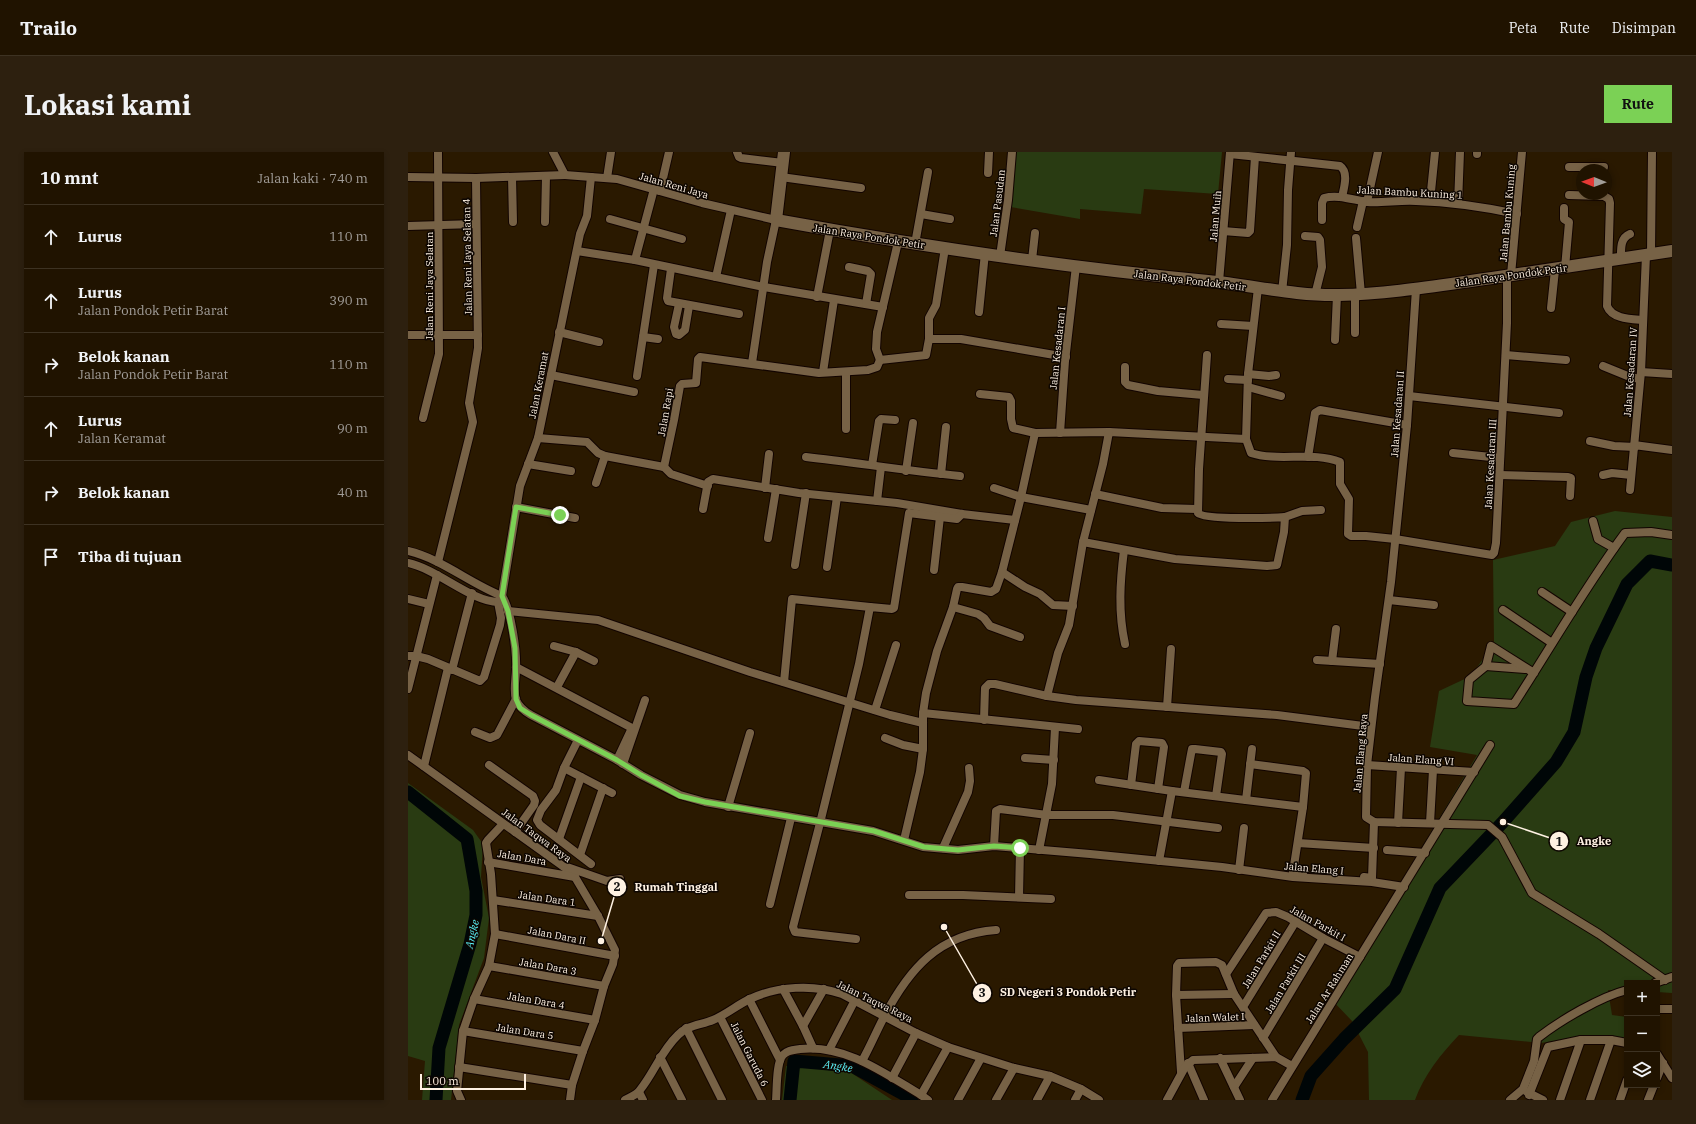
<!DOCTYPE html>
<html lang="id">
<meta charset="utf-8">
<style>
body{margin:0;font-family:"IBM Plex Serif",serif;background:#2d200f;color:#f1f3f6}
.controls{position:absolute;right:12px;bottom:12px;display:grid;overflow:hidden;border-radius:0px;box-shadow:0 2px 6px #0003}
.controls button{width:36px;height:36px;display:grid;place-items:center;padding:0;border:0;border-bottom:1px solid #3d3222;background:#201300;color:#f1f3f6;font:20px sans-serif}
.compass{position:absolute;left:1168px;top:12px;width:36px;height:36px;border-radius:50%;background:#201300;box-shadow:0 2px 6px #0003;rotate:271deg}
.scale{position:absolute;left:12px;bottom:10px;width:106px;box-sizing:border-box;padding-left:4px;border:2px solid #fef1e2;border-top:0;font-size:11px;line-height:14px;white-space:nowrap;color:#fef1e2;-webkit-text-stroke:3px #0d0601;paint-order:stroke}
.stop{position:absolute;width:12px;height:12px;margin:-9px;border:3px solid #7bd155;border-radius:50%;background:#fff}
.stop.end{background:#7bd155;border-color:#fff;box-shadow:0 1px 4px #0008}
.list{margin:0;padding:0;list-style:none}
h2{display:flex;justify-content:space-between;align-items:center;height:52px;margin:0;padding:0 16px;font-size:17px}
h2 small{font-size:13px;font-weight:400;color:#a29e99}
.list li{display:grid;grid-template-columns:26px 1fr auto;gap:12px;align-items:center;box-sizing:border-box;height:64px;padding:0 16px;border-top:1px solid #3d3222}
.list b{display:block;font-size:15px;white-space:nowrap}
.list p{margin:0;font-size:13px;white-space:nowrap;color:#a29e99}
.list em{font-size:13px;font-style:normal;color:#a29e99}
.icon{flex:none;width:22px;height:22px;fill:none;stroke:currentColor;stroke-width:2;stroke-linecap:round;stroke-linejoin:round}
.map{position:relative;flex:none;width:1264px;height:948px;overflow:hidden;border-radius:0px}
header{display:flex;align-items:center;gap:24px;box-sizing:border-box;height:56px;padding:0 20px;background:#201300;border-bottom:1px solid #3d3222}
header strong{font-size:19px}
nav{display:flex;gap:22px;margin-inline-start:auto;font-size:14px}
.intro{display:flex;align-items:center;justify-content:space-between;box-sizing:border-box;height:96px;padding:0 24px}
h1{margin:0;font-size:28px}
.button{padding:10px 18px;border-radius:0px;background:#7bd155;color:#111;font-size:14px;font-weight:700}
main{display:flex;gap:24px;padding:0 24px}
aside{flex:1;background:#201300;border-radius:0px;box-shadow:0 2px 6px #0003}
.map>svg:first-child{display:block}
.green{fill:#293b12}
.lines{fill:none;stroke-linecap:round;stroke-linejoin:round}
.river{stroke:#000607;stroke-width:13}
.minor-casing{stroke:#120400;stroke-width:10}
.secondary-casing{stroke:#120400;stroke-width:14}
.minor{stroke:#776246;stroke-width:8}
.secondary{stroke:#776246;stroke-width:12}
.route{stroke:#7bd155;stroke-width:5}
.labels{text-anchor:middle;stroke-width:3;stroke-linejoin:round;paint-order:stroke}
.street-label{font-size:10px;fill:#fef1e2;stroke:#0d0601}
.water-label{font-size:11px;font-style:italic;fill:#5bf3fa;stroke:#0d0601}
.leader{fill:none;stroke:#fef1e2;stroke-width:1.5}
.callout-dot{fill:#fef1e2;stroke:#0d0601;stroke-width:1.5}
.mark-label{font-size:12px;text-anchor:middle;font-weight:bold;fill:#111}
.callout-label{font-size:11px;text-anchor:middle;font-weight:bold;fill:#fef1e2;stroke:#0d0601;stroke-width:3;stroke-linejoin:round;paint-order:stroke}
</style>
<header>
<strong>Trailo</strong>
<nav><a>Peta</a><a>Rute</a><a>Disimpan</a></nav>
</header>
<div class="intro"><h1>Lokasi kami</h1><a class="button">Rute</a></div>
<main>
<aside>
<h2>10 mnt<small>Jalan kaki · 740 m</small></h2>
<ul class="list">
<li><svg class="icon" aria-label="ahead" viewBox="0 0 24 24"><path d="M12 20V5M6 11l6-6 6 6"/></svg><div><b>Lurus</b></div><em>110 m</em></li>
<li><svg class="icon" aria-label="ahead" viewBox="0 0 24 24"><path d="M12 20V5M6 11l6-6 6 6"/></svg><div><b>Lurus</b><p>Jalan Pondok Petir Barat</p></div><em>390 m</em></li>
<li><svg class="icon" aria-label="right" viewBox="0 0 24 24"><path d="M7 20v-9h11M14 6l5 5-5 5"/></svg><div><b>Belok kanan</b><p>Jalan Pondok Petir Barat</p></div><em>110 m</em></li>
<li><svg class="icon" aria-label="ahead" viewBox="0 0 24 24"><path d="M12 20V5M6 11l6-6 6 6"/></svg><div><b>Lurus</b><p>Jalan Keramat</p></div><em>90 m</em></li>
<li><svg class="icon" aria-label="right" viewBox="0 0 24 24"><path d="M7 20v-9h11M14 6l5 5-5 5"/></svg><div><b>Belok kanan</b></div><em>40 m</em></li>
<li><svg class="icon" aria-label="arrive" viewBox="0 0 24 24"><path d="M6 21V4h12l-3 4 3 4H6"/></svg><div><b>Tiba di tujuan</b></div></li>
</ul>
</aside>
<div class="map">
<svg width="1264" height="948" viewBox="0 0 1264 948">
<rect width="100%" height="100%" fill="#2a1900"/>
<g class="green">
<path d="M 602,0 L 814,0 L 810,42 L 736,37 L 733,62 L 672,57 L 672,67 L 597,54 Z"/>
<path d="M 1207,359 L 1264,365 L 1264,841 L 1249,840 L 1249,831 L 1219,831 L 1219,839 L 1200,838 L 1204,863 L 1219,865 L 1219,892 L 1184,883 L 1133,891 L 1051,883 C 1033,902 1016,923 1007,948 L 961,948 L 960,900 L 944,869 L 923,847 L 1069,603 L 1022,595 L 1031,539 L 1063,524 L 1086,491 L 1085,408 L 1147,394 L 1163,370 Z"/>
<path d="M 0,631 L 65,678 L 75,692 L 73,725 L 81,766 L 76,806 L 51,873 L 43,948 L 14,948 L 17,909 L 0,904 Z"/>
<path d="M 378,914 L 436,916 L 484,948 L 374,948 Z"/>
</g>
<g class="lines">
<g class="river">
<path d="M 0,640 L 59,687 L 68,739 L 68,763 L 62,792 L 31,896 L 28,948"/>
<path d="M 382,948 L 386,909 L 444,914 L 499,944 L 504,948"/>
<path d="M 894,948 L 903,924 L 936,887 L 987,837 L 1032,736 L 1095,670 L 1148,610 L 1166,580 L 1178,525 L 1188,496 L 1219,432 L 1242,409 L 1264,413"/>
</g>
<defs>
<g id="minor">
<path d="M 329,0 L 331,5 L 333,6 L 375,11"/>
<path d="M 822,2 L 932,14 C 941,20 936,36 934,45"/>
<path d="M 1069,2 L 1069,0"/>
<path d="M 1161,15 L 1196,15"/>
<path d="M 580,21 L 581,0"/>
<path d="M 157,23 L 209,27 L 294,51 L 368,68 L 359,110 L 344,211"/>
<path d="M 0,25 L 68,26 L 157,23 L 145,0"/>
<path d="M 104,25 L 105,70"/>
<path d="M 373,25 L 453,36"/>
<path d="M 199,26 L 203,0"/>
<path d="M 252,39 L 261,0"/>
<path d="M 1196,42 L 1196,44 L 1201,47 L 1202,51 L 1199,154 C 1204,167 1223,167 1235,168"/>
<path d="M 1161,43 L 1196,44"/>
<path d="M 1022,49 L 1027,0"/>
<path d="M 959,50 L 970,0"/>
<path d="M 1050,52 L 1052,0"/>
<path d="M 1156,56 L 1156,67 L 1161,70 L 1157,116"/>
<path d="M 513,62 L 542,67"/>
<path d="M 202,67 L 274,87"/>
<path d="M 914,68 L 914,51 L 916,46 C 930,42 945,48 959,50 C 975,51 992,48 1008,49 C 1042,50 1076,55 1109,62"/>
<path d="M 137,70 L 138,24"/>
<path d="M 0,74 L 68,72"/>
<path d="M 949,75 L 955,49"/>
<path d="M 815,79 L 840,81 L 842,79 L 847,5"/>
<path d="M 897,84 L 910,85 L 912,88 L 914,115 L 907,143"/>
<path d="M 948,86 L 953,142"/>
<path d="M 490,90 L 469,180 L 468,197 L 472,208 L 518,203 L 521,187 L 521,166 L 528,153 L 537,96"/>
<path d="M 507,92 L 520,20"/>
<path d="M 169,99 L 227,108 L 356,135 L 475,155"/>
<path d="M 1243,102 L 1244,0"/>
<path d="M 592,104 L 600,48 L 604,0"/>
<path d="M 1213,106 C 1213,97 1212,86 1222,82"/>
<path d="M 227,108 L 246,37"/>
<path d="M 624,108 L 627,81"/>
<path d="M 441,115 L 460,119 L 463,122 L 458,152"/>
<path d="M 263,117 L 259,146 L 260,149 L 331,162"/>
<path d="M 1103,123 L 1114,0"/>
<path d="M 308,125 L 323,58"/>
<path d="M 811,130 L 822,0"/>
<path d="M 850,136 L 840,222 L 838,287 L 843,301 C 870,310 905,299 932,310 L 932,332 L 941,347 L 940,382 L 943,384 L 958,384 L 987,387 L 1084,403 L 1086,401 L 1088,391 L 1099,171 L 1099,124"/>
<path d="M 1008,137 L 999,273 L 983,430 L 967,545 L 959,613 L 958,665 L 966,670 L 1080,673 L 1094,685 L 1124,741 L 1191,782 L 1257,828"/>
<path d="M 874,140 L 879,93 L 880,38 L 883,0"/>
<path d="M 409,145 L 422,78"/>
<path d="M 271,152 L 266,175 L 268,182 L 271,183 L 277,178 L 281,154"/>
<path d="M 1143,156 L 1147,118"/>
<path d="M 571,160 L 577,101"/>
<path d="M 813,172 L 845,174"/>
<path d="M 151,180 L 191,190"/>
<path d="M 947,181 L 947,142"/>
<path d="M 0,183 L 70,183"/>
<path d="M 235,185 L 250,187"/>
<path d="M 521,187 L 553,187 L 658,205"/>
<path d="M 927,188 L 929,143"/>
<path d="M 1098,203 L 1158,208"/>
<path d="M 1195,214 L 1222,225 L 1232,227"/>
<path d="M 717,215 L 717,230 L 720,233 L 750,239 L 795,243"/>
<path d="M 415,220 L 426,148"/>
<path d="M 1233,220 L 1264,222"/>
<path d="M 840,222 L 861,224 L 868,223"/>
<path d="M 143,223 L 226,240"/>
<path d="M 229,224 L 246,113"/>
<path d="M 820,227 L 840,228"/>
<path d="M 840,235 L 873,244"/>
<path d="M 572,242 L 601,245 L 603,249 L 603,267 L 605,276 L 627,281 L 701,280 L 838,287"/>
<path d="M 1001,244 L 1151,261"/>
<path d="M 15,266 L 31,202 L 30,0"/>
<path d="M 438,277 L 438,220"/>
<path d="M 652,281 L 657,209 L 668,114"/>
<path d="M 130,286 L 179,290 L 190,301 L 197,304 L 256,315"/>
<path d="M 1182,289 L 1206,294 L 1227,295"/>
<path d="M 1226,293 L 1264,298"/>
<path d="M 1045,301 L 1092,306"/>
<path d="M 398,305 C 450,311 501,319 552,324"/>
<path d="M 900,305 L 907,261 L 912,258 L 999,273"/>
<path d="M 120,312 L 163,319"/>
<path d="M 464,313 L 471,269 L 473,267 L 487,268"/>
<path d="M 256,315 L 266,268 L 272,234 L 274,232 L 288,231 L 290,207 L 292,205 L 411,221 L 460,218 L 469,215 L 472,208"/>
<path d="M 256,315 L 263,322 L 300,334"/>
<path d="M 498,319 L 505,271"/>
<path d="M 533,322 L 538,275"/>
<path d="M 1092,323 L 1160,325 L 1163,326 L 1162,344"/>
<path d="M 1195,323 L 1204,321 L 1223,323"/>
<path d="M 188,331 L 197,304"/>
<path d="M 357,336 L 361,302"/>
<path d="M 586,336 L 613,345 L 683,358"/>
<path d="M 1222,338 L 1233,220 L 1238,103"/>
<path d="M 687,342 L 754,356 L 789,357"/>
<path d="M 469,349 L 473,315"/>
<path d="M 108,355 L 167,366"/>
<path d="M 295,357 L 300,330 L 305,327 L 391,341 L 489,351 L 554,362 L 607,368"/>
<path d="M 877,365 L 894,359 L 913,358"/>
<path d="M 1185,369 L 1190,387 L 1206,396"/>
<path d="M 360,386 L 368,337"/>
<path d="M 675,390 L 767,407 L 859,414 L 869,413 L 876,380 L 877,365 C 864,366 796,368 790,361 L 791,317 L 799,203"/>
<path d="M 716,398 C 712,430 710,460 717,492"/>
<path d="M 0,399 C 34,407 61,431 94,444"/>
<path d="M 30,410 L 65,270 L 61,251 L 70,196 L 68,26"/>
<path d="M 0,411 C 29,417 64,450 90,450"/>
<path d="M 387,413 L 398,341"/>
<path d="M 419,415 L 429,345"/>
<path d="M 526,418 L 532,365"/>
<path d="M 594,420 L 617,435 L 632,442 L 645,453 L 665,454"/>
<path d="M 1134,440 L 1164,460"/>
<path d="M 94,444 C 103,457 109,500 108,517 C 108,526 105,538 108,548 C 111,555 116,559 123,563 L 209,608 L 233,623 L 272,643 L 297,650 L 465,679 L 515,695 L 550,698 L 586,694 L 682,702 L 814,715 L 885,725 L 964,730 L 996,735"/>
<path d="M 0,447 L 21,452"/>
<path d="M 981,448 L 1026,453"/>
<path d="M 545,455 L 570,462 L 576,466 L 582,474 L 612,485"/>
<path d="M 1095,458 L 1144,491"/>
<path d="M 100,459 L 190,468 L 342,520 L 482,563 L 515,571"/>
<path d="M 146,494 L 168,500 L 186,509"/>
<path d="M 0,504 L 8,504 L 20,507 L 72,529 L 76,525 L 92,473 L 93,466 L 90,450 L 94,444 L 112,334 L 130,286 L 172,82 L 179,64 L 183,25"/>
<path d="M 909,508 L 972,512"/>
<path d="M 924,509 L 928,477"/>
<path d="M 1078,514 L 1117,517"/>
<path d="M 108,515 L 224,576 L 209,608"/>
<path d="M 44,518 L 64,441"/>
<path d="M 1126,521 L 1083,494 L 1078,514 L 1061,528 L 1059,549 L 1106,552 C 1143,495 1177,435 1217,381 L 1243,380 L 1264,383"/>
<path d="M 376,530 L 384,447 L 462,455"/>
<path d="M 149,535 L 168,500"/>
<path d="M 0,537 L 29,423"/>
<path d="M 639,544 L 650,501 L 661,473 L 675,390 L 695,312 L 701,280"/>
<path d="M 759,555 L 763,497"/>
<path d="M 467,558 L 488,493"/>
<path d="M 515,561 L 670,577"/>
<path d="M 576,568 L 577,536 L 581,532 L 587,532 L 639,544 L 668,548 L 869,563 L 963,575"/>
<path d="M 67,580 L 82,586 L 89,583 L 108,547"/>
<path d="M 477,586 L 495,593 L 515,597"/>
<path d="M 170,588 L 156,616 L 148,638 L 133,658 L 129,668 L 132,673 L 183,712"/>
<path d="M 0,603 L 163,720 L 167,725 L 190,764 L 207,798 L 205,812 L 196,834 L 187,868 L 175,899 L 164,933 L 162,948"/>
<path d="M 617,606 L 646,608"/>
<path d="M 215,612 L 237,548"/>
<path d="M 842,612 L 895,619 L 898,621 L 895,655 L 885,720 L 895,721"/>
<path d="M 81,613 L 125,644 L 127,649 L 126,653 L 107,680"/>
<path d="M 959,613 L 1066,620"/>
<path d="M 16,614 L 40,516"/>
<path d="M 156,616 L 204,641"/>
<path d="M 691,628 L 764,639 L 895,655"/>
<path d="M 723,633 L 728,592 L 731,589 L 754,591 L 756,595 L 750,637"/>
<path d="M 776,640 L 783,602 L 784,597 L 787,597 L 813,600 L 814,602 L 808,644"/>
<path d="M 838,648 L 844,597"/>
<path d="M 320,655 L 342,581"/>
<path d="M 990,671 L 993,616"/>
<path d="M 1022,671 L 1025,618"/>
<path d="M 151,687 L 173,625"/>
<path d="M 496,688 L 512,620 L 515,597 L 515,561 L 518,541 L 529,499 L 545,455 L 549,437 L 550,435 L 554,435 L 583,440 L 588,437 L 594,420 L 613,345 L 627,281"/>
<path d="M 890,691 L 966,696"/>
<path d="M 586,694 L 588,659 L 592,657 L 639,663 L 705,663 L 810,676"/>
<path d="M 535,696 L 560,640 L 562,629 L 561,616"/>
<path d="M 631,698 L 644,632 L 647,576"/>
<path d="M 979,698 L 1017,701"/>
<path d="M 172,703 L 195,636"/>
<path d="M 751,709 L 764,639"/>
<path d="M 80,710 L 167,725"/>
<path d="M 159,715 L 199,729 L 212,727"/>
<path d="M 831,718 L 836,676"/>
<path d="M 956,725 L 964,726 L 966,670"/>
<path d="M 501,743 L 555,743 L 643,747"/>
<path d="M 611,745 L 612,696"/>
<path d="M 85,748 L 190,764"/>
<path d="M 362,752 L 383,666"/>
<path d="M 87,782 L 207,804"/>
<path d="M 448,787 L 387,780 L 385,775 L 412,671 L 451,512 L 462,455 L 484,457 L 486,456 L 501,361 L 549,367 L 554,362"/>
<path d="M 81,814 L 196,834"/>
<path d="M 818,822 L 858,761 L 868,760 L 880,765 L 915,786 L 952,805"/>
<path d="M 1247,831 L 1264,825"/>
<path d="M 375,837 L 395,874 L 405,896"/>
<path d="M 768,843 L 826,842"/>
<path d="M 66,847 L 187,868"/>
<path d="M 341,847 L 372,908"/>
<path d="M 835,855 L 888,769"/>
<path d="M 1249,857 L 1264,857"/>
<path d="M 312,865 L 354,948"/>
<path d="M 395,874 L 416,837"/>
<path d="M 278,876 L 314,948"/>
<path d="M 770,876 L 846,873"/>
<path d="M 55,879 L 175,899"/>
<path d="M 855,886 L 915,786"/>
<path d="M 421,898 L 447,848"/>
<path d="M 1249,902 L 1264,926"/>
<path d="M 252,905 L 274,948"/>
<path d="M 812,906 L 832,948"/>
<path d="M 454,909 C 462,895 468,880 476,865 C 501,817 531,782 588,778"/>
<path d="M 780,911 L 796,948"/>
<path d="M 51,915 L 164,933"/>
<path d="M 773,920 L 768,843 L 769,814 L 771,811 L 808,810 L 814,813 L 826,842 L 868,905"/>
<path d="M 484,926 L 508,881"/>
<path d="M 1249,926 L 1255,911"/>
<path d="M 826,935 L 845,906"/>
<path d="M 231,940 L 235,948"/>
<path d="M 1119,940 L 1135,948"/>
<path d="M 513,943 L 540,895"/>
<path d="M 1121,943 L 1140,895 L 1173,888 L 1203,888 L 1219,891"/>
<path d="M 53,948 L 49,939 L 55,879 L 66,847 L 81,814 L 87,782 L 83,722 L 78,691 L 80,688 L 95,672"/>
<path d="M 217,948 C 222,945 229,943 232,938 C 246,921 253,899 270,883 C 279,873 293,873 305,868 C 319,862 329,853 342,847 C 369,834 406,832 434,842 L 508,881 L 540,895 L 606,916 L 642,924 L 673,937 L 691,948"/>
<path d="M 368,948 C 369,937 368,910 375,903 C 379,898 386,898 392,897 C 437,892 476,921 513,943 L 520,948"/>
<path d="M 550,948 L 573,906"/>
<path d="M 588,948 L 606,916"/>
<path d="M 629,948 L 642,924"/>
<path d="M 667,948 L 673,937"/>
<path d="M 759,948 L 777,915 L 785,908 L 868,905 L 884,914"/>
<path d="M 864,948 L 1082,593"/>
<path d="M 1102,948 L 1115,937 L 1126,909 L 1129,887 L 1131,885 C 1153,868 1192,845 1219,838"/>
<path d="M 1152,948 L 1173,888"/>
<path d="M 1182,948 L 1203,888"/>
<path d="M 1212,948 L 1219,928"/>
<path d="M 1240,948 L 1246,933"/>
</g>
<path id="secondary" d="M 376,0 L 368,68 C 511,94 655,115 800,129 C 844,133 886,144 931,143 C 982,142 1033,133 1084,126 C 1144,117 1204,108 1264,99"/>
</defs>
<use href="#minor" class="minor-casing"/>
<use href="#secondary" class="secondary-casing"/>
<use href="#minor" class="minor"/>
<use href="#secondary" class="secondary"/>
</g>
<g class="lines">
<path class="route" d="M 152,363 L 108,355 L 94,444 L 100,459 L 107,496 L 108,547 L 112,556 L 123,563 L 209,608 L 233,623 L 272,644 L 297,650 L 466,679 L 516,695 L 550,698 L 586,694 L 612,696"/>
</g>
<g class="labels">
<g class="street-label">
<text transform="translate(266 33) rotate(16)" y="4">Jalan Reni Jaya</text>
<text transform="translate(1002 40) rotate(3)" y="4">Jalan Bambu Kuning 1</text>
<text transform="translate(589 51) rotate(-83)" y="4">Jalan Pasudan</text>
<text transform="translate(1099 61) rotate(-85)" y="4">Jalan Bambu Kuning</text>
<text transform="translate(807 64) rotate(-85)" y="4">Jalan Muih</text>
<text transform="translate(461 84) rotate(9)" y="4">Jalan Raya Pondok Petir</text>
<text transform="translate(59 105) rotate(-91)" y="4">Jalan Reni Jaya Selatan 4</text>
<text transform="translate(1103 123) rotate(-8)" y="4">Jalan Raya Pondok Petir</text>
<text transform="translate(782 128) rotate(7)" y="4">Jalan Raya Pondok Petir</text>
<text transform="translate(21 134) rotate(-90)" y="4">Jalan Reni Jaya Selatan</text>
<text transform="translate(649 196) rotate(-84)" y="4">Jalan Kesadaran I</text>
<text transform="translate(1222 220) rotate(-86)" y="4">Jalan Kesadaran IV</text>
<text transform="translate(130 233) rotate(-79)" y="4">Jalan Keramat</text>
<text transform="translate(257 260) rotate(-80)" y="4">Jalan Rapi</text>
<text transform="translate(989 262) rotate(-86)" y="4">Jalan Kesadaran II</text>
<text transform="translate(1082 312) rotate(-87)" y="4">Jalan Kesadaran III</text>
<text transform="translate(952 601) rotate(-85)" y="4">Jalan Elang Raya</text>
<text transform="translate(1013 607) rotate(4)" y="4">Jalan Elang VI</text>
<text transform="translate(129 683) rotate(36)" y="4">Jalan Taqwa Raya</text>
<text transform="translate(114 705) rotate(10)" y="4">Jalan Dara</text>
<text transform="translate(906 716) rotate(5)" y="4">Jalan Elang I</text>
<text transform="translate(139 746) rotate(8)" y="4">Jalan Dara 1</text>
<text transform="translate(910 771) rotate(29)" y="4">Jalan Parkit I</text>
<text transform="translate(149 783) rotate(11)" y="4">Jalan Dara II</text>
<text transform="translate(853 807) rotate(-59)" y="4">Jalan Parkit II</text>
<text transform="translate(140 814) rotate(10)" y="4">Jalan Dara 3</text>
<text transform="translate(877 831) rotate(-59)" y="4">Jalan Parkit III</text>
<text transform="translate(921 836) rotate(-58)" y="4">Jalan Ar Rahman</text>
<text transform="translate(128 848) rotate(10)" y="4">Jalan Dara 4</text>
<text transform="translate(467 849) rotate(26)" y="4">Jalan Taqwa Raya</text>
<text transform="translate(807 865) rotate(-2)" y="4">Jalan Walet I</text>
<text transform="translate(117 879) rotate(9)" y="4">Jalan Dara 5</text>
<text transform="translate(342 902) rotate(63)" y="4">Jalan Garuda 6</text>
</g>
<g class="water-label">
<text transform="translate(64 782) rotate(-77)" y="4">Angke</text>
<text transform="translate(430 914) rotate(9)" y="4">Angke</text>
</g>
</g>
<path class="leader" d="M1095 670L1151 689M193 789L209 735M536 775L574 841"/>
<g class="callout-dot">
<circle cx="1095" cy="670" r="4"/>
<circle cx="193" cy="789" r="4"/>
<circle cx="536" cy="775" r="4"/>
<circle cx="1151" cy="689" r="10"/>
<circle cx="209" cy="735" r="10"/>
<circle cx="574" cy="841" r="10"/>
</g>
<g class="mark-label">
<text x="1151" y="694">1</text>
<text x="209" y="739">2</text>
<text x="574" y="845">3</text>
</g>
<g class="callout-label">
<text x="1186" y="693">Angke</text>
<text x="268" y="739">Rumah Tinggal</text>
<text x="660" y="844">SD Negeri 3 Pondok Petir</text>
</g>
</svg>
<div class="controls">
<button>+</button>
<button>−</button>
<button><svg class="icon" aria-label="layers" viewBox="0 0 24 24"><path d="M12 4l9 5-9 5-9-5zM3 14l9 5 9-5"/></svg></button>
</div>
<svg class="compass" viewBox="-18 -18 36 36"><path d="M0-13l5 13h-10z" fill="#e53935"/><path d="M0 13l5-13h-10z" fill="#a29e99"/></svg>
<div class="scale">100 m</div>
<div class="stop" style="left:612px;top:696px"></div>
<div class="stop end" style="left:152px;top:363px"></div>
</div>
</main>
